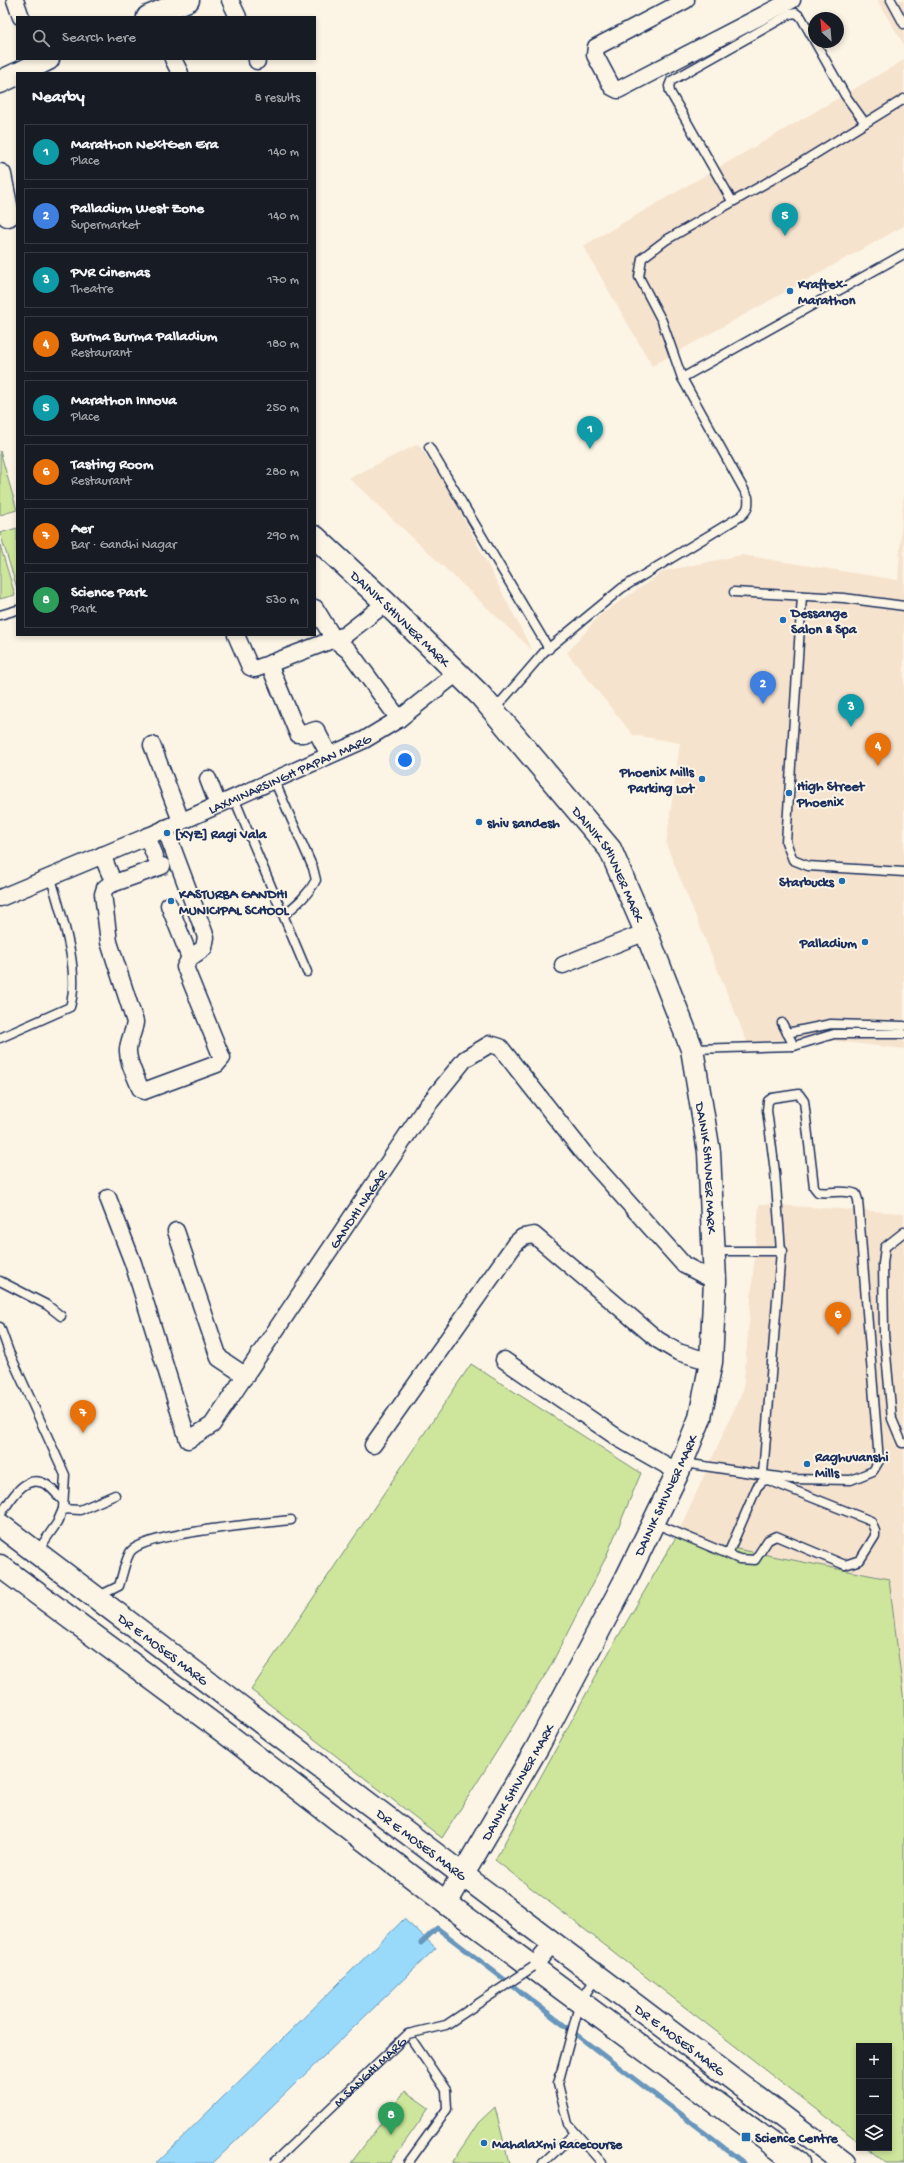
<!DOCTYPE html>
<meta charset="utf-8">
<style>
body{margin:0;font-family:"Gochi Hand",sans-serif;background:#20242c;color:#f1f3f6}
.controls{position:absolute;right:12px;bottom:12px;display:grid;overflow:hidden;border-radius:0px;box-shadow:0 2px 6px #0003}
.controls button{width:36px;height:36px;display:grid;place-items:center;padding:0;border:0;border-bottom:1px solid #363941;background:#171b24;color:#f1f3f6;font:20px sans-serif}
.compass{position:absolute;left:808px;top:12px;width:36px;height:36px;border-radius:50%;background:#171b24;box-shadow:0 2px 6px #0003;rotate:334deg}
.you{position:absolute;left:405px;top:760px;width:14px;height:14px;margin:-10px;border:3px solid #fff;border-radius:50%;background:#1a73e8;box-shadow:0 0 0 6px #1a73e833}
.badge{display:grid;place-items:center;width:26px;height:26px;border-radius:50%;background:#1f6fb2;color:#fff;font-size:13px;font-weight:700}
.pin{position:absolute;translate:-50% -33px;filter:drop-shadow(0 1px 2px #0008)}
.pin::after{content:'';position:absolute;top:21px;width:14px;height:12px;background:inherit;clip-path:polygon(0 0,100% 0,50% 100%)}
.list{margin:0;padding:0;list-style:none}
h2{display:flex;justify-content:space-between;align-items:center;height:52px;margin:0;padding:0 16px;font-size:17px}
h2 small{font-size:13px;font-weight:400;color:#9ea1a6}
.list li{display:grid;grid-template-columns:26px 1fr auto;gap:12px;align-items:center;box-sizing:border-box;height:56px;margin:0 8px 8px;padding:0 8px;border:1px solid #363941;border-radius:0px}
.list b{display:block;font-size:15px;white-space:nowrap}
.list p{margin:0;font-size:13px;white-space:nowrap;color:#9ea1a6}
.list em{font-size:13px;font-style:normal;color:#9ea1a6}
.icon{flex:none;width:22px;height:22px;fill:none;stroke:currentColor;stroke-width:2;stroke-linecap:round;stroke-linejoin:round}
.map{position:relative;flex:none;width:904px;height:2163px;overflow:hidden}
.search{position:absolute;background:#171b24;box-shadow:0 2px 6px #0003;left:16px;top:16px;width:300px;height:44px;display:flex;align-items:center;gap:10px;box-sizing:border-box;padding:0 14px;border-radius:0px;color:#9ea1a6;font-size:15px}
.panel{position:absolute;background:#171b24;box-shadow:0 2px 6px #0003;left:16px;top:72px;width:300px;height:564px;border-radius:0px}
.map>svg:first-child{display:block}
.built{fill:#f6e3ce}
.green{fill:#cee69b;stroke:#748a7c}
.water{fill:#99dafb;stroke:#6796bc}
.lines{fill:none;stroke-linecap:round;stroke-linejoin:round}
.stream{stroke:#6796bc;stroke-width:5}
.service-casing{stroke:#1b2f5e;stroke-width:11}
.minor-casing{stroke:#1b2f5e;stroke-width:19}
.secondary-casing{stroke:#1b2f5e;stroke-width:25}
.primary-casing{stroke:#1b2f5e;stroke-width:25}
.service{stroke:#fcf5e5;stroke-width:8}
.minor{stroke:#fcf5e5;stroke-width:16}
.secondary{stroke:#fcf5e5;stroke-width:22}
.primary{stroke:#fcf5e5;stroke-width:22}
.service-bridge-casing{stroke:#1b2f5e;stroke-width:11;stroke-linecap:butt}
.service-bridge{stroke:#fcf5e5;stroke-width:8}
.poi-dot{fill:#1f6fb2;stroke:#fcf5e5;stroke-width:1.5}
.labels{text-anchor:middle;stroke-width:4;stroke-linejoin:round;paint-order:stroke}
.poi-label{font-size:14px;font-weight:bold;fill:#1b2f5e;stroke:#fcf5e5;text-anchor:start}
.street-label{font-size:14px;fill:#1b2f5e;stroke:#fcf5e5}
</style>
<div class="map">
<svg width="904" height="2163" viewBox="0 0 904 2163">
<rect width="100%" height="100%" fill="#fcf5e5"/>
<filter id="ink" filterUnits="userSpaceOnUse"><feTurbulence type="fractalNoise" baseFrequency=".025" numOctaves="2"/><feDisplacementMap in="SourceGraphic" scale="8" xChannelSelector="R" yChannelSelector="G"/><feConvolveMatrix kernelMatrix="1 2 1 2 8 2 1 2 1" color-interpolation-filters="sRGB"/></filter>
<g filter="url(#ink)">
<g class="built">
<path d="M 877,0 L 904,0 L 904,45 Z"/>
<path d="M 904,60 L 904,226 L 652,366 L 583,246 Z"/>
<path d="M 418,444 L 445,482 L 532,650 L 349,478 Z"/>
<path d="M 904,485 L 904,1049 L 808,1038 L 747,1042 L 666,844 L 680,743 L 633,735 L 567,653 L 599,616 L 664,571 L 742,555 L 898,580 Z"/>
<path d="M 759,1204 L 904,1213 L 904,1702 L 889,1579 L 676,1537 L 743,1390 Z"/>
</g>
<g class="green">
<path d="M 0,451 L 17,510 L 0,515 Z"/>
<path d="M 17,528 L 17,588 L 0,533 Z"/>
<path d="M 0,545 L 15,595 L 0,599 Z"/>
<path d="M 471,1364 L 641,1473 L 605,1559 L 549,1669 L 442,1838 L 251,1690 Z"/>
<path d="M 676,1537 L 889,1579 L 904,1702 L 904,2163 L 886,2163 L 867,2148 L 889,2148 L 889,2046 L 859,2046 L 859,2142 L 495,1860 L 608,1654 Z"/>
<path d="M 405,2091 L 429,2108 L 390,2163 L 351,2163 Z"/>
<path d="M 495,2107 L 509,2163 L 452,2163 L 478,2123 Z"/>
</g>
<path class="water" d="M 404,1919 L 436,1948 L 213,2163 L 156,2163 Z"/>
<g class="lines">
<path class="stream" d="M 421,1943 L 437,1928 L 744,2163"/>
<defs>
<g id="service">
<path d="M 891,0 L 904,24"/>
<path d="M 815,42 L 845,95 L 865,123"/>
<path d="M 732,201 L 670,92 L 669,86 L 671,81 L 790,14 L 796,13 L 801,17 L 814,40"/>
<path d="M 682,378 L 904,254"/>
<path d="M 429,447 L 549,649"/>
<path d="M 734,592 L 844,598 L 904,606"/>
<path d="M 802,596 L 786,842 L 793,860 L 808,866 L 904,872"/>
<path d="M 0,615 L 17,610"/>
<path d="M 494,710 L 544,652 L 622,588 L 741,516 C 748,510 749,506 748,497 L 682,378 L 662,321 L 639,277 L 642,258 L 666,240 L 794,167 L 904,99"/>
<path d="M 274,780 L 313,868 L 316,880 C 308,895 297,904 284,915"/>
<path d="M 234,798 L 307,972"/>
<path d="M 782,1023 L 794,1046 L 834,1034 L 904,1034"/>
<path d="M 787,1033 L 831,1024 L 904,1026"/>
<path d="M 0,1038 L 70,1007 C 81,970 61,914 51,878"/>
<path d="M 693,1049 L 794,1046"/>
<path d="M 904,1232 L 885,1247 L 883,1264 L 884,1333 L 892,1419 L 902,1443 L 904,1443"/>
<path d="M 715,1251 L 783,1251"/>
<path d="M 0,1281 L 47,1305 L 61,1316"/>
<path d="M 0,1327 L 9,1352 L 65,1475 L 63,1509 L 57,1523 L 37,1552"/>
<path d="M 684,1463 L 791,1479 L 851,1480 L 873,1471 L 879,1461 L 858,1200 L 856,1194 C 843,1189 832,1194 818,1192 L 814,1187 L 804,1101 L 799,1094 L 772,1098 L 768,1101 L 767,1110 L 775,1172 L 781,1251 L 763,1474"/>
<path d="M 63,1509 L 80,1510 L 115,1495"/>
<path d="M 0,1515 C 11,1500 25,1471 47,1485 C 53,1489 58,1496 63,1501"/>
<path d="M 654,1523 L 728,1554 L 739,1559 L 755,1560 L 768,1540 L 776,1536 L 845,1565 L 860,1560 L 875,1536 L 875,1531 L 871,1521 L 768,1480 L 763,1481 L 757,1487 L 728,1554"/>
<path d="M 97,1597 L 119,1586 C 122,1577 126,1557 131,1551 C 146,1533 264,1523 291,1520"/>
<path d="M 596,1978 L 580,2002 L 558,2084 L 568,2124 L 602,2163"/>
<path d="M 408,2034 L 446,2090 L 447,2109 L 408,2163"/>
<path d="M 543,2163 L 575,2133"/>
</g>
<g id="minor">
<path d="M 15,0 L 21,17"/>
<path d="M 230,0 L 238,17"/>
<path d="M 686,0 L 596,47 L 595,55 L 612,87 L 618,90 L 622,88 L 792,0"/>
<path d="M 173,59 L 180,73"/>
<path d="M 257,59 L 257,61"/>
<path d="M 315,608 L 334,639 L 349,651 L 399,719"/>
<path d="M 236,635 L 250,667 L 255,669 L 269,664"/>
<path d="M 152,745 L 181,821"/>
<path d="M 329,755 L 316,730 L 303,734 L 298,734 L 269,664 L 345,635 L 386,603"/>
<path d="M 208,779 L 218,805"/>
<path d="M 147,836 L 155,856"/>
<path d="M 102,855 L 110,874"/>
<path d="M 162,866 L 109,885 L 105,888 L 103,894 L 109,942 L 135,1022 C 134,1032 129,1039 128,1049 C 127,1061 136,1077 140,1088 L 144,1091 L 217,1064 L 222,1058 L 185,967 L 190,958 L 204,948 L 206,937 L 165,828"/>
<path id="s1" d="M 0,898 L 151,835 L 364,740 L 399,719 L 457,673"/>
<path d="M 169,905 L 190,958"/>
<path d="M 563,965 L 646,932"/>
<path id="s2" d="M 108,1198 L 133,1263 L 188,1440 L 212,1425 L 423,1111 L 465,1059 L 490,1044 L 500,1047 L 582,1151 L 684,1265 L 715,1281"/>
<path d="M 176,1231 L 219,1358 L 246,1376"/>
<path d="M 504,1360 L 618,1438 L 678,1472"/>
<path d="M 373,1445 L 515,1244 L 523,1237 L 534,1235 L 658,1340 L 678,1352 L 711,1362"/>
<path d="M 533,1967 L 553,1943"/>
</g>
<g id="secondary">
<path d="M 148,17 L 188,0"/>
<path d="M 20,73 L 48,59"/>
<path d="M 0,82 L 17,74"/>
<path d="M 0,175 L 8,215"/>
<path id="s3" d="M 315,537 L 386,603 L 481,696 L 610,849 L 646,932 L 692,1049 L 709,1152 L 715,1281 L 711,1362 L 700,1418 L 678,1472 L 626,1579 L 537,1748 L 446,1903"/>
</g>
<g id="primary">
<path id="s4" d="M 0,1525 L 844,2163"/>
<path d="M 0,1566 L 228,1735 L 446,1903 L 798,2163"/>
</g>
</defs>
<use href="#service" class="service-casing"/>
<use href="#minor" class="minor-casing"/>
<use href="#secondary" class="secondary-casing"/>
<use href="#primary" class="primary-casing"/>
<use href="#service" class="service"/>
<use href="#minor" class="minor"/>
<use href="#secondary" class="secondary"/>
<use href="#primary" class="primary"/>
<defs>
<g id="service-bridge">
<path id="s5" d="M 273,2163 L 408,2034 L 446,2025 L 533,1967"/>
</g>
</defs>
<use href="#service-bridge" class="service-bridge-casing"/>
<use href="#service-bridge" class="service-bridge"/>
</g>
</g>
<g class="poi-dot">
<circle cx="790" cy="291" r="4"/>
<circle cx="783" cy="620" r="4"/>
<circle cx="702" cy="779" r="4"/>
<circle cx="789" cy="793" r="4"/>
<circle cx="479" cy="822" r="4"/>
<circle cx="167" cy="833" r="4"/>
<circle cx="842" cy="881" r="4"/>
<circle cx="171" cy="901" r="4"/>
<circle cx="865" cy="942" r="4"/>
<circle cx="807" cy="1464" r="4"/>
<rect x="741" y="2132" width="10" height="10" rx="2"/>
<circle cx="484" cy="2143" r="4"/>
</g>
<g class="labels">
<g class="poi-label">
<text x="798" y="288">Kraftex-<tspan x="798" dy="16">Marathon</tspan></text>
<text x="791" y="617">Dessange<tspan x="791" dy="16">Salon &amp; Spa</tspan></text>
<text x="694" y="776" text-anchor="end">Phoenix Mills<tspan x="694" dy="16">Parking Lot</tspan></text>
<text x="797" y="790">High Street<tspan x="797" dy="16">Phoenix</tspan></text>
<text x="487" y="827">shiv sandesh</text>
<text x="175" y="838">[XYZ] Ragi Vala</text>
<text x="834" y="886" text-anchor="end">Starbucks</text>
<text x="179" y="898">KASTURBA GANDHI<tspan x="179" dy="16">MUNICIPAL SCHOOL</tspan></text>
<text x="857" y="947" text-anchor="end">Palladium</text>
<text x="815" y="1461">Raghuvanshi<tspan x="815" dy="16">Mills</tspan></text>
<text x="755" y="2142">Science Centre</text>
<text x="492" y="2148">Mahalaxmi Racecourse</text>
</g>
<g class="street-label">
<text dy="5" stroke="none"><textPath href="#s3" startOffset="118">DAINIK SHIVNER MARK</textPath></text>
<text dy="5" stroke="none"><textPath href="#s1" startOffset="315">LAXMINARSINGH PAPAN MARG</textPath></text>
<text dy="5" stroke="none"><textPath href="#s3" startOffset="442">DAINIK SHIVNER MARK</textPath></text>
<text dy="5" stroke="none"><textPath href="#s3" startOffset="766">DAINIK SHIVNER MARK</textPath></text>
<text dy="5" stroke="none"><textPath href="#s2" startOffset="544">GANDHI NAGAR</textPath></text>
<text transform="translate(665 1495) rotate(-65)" y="5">DAINIK SHIVNER MARK</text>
<text dy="5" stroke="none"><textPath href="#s4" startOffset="205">DR E MOSES MARG</textPath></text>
<text transform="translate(517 1782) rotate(-60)" y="5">DAINIK SHIVNER MARK</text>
<text dy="5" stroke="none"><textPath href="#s4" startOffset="529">DR E MOSES MARG</textPath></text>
<text dy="5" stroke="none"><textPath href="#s4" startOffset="853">DR E MOSES MARG</textPath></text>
<text dy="5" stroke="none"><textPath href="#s5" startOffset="133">M SANGHI MARG</textPath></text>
</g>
</g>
</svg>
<div class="controls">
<button>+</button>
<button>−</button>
<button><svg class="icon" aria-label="layers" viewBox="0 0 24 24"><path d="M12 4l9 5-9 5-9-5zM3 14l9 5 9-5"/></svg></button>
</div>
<svg class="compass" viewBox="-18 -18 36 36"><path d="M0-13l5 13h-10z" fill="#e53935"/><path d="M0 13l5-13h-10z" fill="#9ea1a6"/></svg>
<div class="you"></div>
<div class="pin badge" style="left:590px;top:449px;background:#0f9aa8">1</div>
<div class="pin badge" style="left:763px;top:704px;background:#3f7fe0">2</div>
<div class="pin badge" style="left:851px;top:727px;background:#0f9aa8">3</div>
<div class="pin badge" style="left:878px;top:766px;background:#e8710a">4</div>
<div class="pin badge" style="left:785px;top:236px;background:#0f9aa8">5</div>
<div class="pin badge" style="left:838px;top:1335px;background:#e8710a">6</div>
<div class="pin badge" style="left:83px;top:1433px;background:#e8710a">7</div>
<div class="pin badge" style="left:391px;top:2135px;background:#2e9e5b">8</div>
<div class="search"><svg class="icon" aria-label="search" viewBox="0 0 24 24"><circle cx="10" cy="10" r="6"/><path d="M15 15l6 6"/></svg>Search here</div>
<section class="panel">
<h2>Nearby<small>8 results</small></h2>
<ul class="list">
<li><span class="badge" style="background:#0f9aa8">1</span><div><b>Marathon NextGen Era</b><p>Place</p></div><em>140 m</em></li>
<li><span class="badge" style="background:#3f7fe0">2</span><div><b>Palladium West Zone</b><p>Supermarket</p></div><em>140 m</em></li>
<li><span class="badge" style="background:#0f9aa8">3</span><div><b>PVR Cinemas</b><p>Theatre</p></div><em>170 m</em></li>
<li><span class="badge" style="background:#e8710a">4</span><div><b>Burma Burma Palladium</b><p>Restaurant</p></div><em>180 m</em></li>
<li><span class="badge" style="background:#0f9aa8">5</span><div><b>Marathon Innova</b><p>Place</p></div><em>250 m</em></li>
<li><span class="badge" style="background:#e8710a">6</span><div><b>Tasting Room</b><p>Restaurant</p></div><em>280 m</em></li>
<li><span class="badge" style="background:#e8710a">7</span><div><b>Aer</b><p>Bar · Gandhi Nagar</p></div><em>290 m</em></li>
<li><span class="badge" style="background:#2e9e5b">8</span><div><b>Science Park</b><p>Park</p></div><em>530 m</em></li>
</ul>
</section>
</div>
